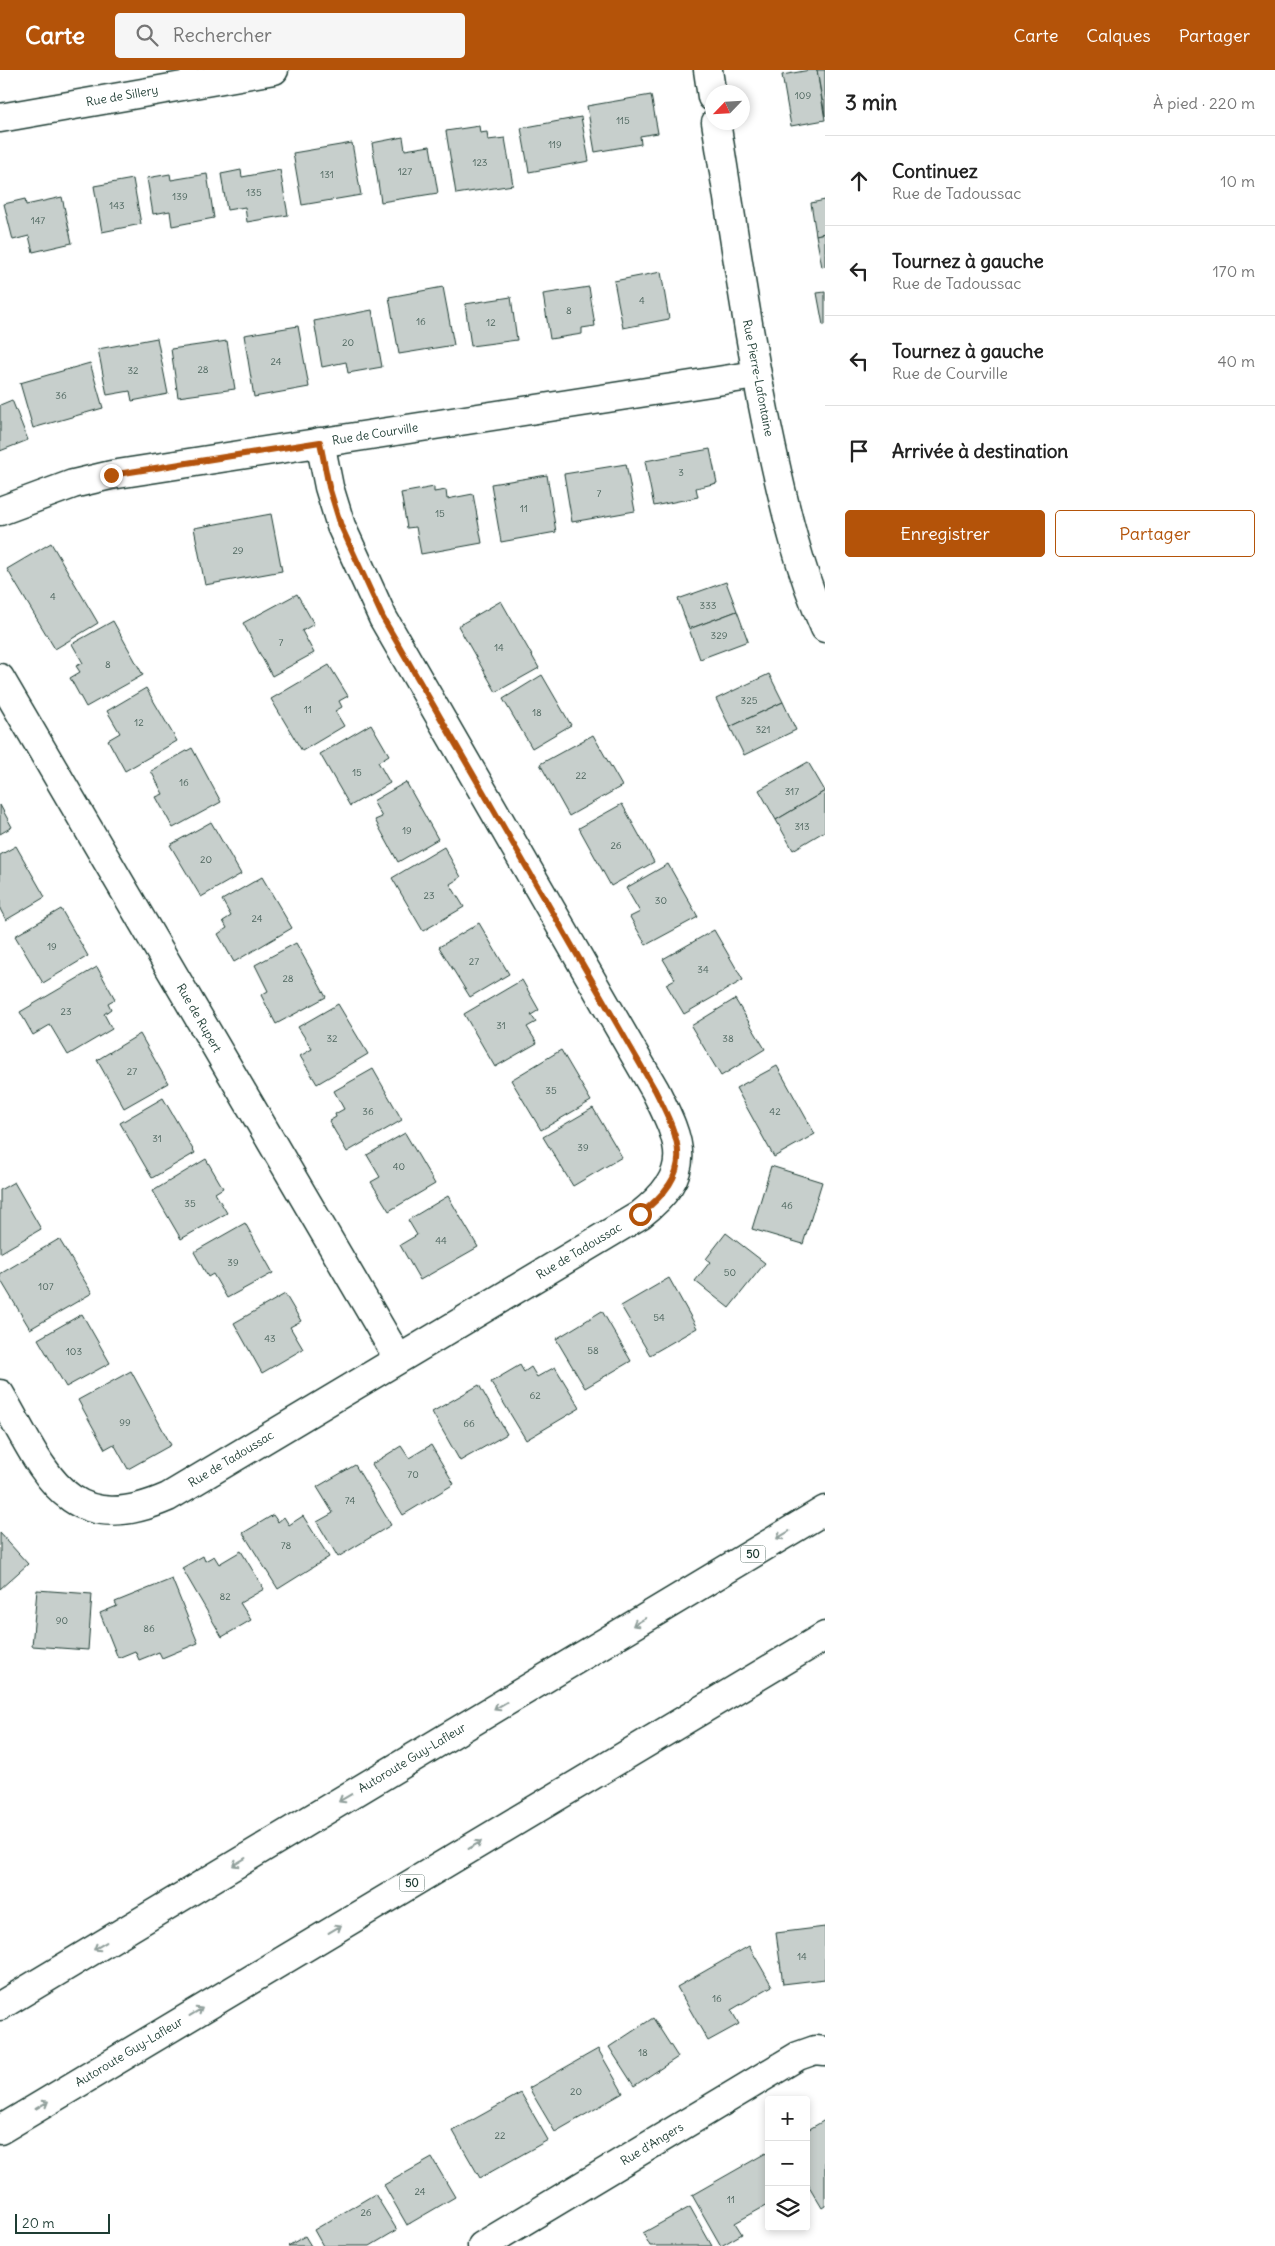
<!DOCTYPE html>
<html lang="fr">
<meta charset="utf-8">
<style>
body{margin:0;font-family:Delius,sans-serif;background:#f6f6f6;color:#222}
.controls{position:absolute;right:15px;bottom:15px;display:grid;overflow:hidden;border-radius:5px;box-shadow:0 2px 8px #0003}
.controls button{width:45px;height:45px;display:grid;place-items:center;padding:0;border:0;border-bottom:1px solid #e0e0e0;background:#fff;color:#222;font:25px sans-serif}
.compass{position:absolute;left:705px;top:15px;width:45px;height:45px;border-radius:50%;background:#fff;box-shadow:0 2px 8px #0003;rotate:245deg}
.scale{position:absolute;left:15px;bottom:12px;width:95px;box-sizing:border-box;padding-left:5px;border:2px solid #1f3d34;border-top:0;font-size:14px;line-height:18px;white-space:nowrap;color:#1f3d34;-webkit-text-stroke:4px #fff;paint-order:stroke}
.stop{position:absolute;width:15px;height:15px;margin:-11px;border:4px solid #b45309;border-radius:50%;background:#fff}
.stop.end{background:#b45309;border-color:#fff;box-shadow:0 1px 5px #0008}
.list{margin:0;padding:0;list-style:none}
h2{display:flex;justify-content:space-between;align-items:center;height:65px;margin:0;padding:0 20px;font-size:21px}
h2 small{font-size:16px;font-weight:400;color:#767676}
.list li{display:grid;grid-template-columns:32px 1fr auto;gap:15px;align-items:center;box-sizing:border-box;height:90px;padding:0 20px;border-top:1px solid #e0e0e0}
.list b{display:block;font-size:19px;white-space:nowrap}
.list p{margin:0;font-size:16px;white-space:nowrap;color:#767676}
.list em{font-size:16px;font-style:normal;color:#767676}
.actions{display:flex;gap:10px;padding:15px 20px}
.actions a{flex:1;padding:11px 0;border:1px solid #b45309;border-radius:5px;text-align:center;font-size:18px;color:#b45309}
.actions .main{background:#b45309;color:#fff}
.icon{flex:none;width:28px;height:28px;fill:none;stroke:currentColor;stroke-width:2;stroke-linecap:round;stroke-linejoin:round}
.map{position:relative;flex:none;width:825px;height:2176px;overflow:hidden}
header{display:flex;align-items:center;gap:30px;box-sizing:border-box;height:70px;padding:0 25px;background:#b45309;color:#fff}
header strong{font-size:24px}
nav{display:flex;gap:28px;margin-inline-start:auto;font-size:18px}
.search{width:350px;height:45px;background:#f6f6f6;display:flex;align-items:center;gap:12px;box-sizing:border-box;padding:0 18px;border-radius:5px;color:#767676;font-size:19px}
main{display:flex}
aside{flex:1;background:#fff}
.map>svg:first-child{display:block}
.building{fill:#c7cfcc;stroke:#1f3d34}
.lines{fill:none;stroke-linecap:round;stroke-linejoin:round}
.street-casing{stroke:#1f3d34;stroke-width:31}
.highway-casing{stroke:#1f3d34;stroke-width:31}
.street{stroke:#fff;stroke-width:28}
.highway{stroke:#fff;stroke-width:28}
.oneway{stroke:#8f9e9a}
.route{stroke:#b45309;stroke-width:6}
.labels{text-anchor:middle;stroke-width:4;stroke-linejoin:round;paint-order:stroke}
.number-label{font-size:10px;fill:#49625a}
.shield{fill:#fff;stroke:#627771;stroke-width:1}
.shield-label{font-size:11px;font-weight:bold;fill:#1f3d34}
.street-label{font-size:12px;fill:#1f3d34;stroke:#fff}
</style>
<header>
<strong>Carte</strong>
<div class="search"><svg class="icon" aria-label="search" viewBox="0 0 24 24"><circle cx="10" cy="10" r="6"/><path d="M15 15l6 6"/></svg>Rechercher</div>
<nav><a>Carte</a><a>Calques</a><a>Partager</a></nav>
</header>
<main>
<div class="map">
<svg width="825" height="2176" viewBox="0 0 825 2176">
<rect width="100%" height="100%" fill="#fff"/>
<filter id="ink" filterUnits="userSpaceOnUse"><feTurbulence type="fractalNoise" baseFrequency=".02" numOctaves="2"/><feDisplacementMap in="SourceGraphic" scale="10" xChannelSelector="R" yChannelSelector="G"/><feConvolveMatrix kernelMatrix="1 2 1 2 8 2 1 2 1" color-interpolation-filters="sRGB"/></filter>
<g filter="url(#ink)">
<g class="building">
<path d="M 810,0 L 817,0 L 825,50 L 791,56 L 782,5 Z"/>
<path d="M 817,0 L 825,0 L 825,46 Z"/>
<path d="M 651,25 L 658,63 L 640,66 L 641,74 L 595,82 L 587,36 Z"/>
<path d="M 581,47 L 589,91 L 529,102 L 521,58 Z"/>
<path d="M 479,56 L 480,63 L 487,62 L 488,70 L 505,68 L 513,115 L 456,124 L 446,61 Z"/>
<path d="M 403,67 L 405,80 L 430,76 L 438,123 L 381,132 L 372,73 Z"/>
<path d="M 352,73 L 361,125 L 302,135 L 293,83 Z"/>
<path d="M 241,100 L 242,107 L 280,100 L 288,145 L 247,152 L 245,137 L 227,140 L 221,104 Z"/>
<path d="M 170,104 L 171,110 L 207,104 L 214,148 L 172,156 L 170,141 L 153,144 L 147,108 Z"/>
<path d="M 133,109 L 141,154 L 102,162 L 94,116 Z"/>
<path d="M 62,127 L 72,173 L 33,182 L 29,166 L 13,170 L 4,134 L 25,129 L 26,135 Z"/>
<path d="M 825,130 L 825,163 L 816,165 L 811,133 Z"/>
<path d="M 825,163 L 825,196 L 822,197 L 816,165 Z"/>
<path d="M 661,202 L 669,249 L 623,258 L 614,211 Z"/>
<path d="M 443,217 L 454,275 L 399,284 L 389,227 Z"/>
<path d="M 589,217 L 595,256 L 582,258 L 582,264 L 550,269 L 543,224 Z"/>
<path d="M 825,222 L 825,255 L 823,255 L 817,223 Z"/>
<path d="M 511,227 L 517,270 L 471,276 L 465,234 Z"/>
<path d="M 372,240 L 382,297 L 348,303 L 346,292 L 322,297 L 314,251 Z"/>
<path d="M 298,256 L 309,317 L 254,327 L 244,265 Z"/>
<path d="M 157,268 L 168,324 L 132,331 L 130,321 L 107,325 L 98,279 Z"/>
<path d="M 227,271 L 235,319 L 178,327 L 171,279 Z"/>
<path d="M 90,293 L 103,338 L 33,358 L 20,313 Z"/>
<path d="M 12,330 L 28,370 L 0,381 L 0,335 Z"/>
<path d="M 710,379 L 717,413 L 696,418 L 698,427 L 654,436 L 645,391 Z"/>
<path d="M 626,394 L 635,441 L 572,452 L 564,404 Z"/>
<path d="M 547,405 L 556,462 L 501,472 L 491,414 Z"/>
<path d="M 434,417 L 434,422 L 446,420 L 447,429 L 473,424 L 482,473 L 421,484 L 416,457 L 407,458 L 401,423 Z"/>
<path d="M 271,444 L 282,501 L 205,515 L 194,458 Z"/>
<path d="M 51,473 L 98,553 L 55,579 L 7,499 Z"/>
<path d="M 726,512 L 737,541 L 689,559 L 678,529 Z"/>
<path d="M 297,524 L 314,554 L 302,561 L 314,583 L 272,606 L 243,553 Z"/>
<path d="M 501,531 L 539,598 L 496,622 L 458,556 Z"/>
<path d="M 737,541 L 748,571 L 700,589 L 689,559 Z"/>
<path d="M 113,551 L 143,605 L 86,637 L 70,608 L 80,602 L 76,596 L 83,593 L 72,574 Z"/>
<path d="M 329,595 L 348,626 L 339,631 L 342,637 L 335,641 L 344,656 L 302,681 L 271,629 Z"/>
<path d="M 769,604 L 783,632 L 730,657 L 716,629 Z"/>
<path d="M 542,605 L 571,655 L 532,678 L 503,629 Z"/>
<path d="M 146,618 L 177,671 L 125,701 L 108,670 L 120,663 L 107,641 Z"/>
<path d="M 783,632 L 796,660 L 744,685 L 730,657 Z"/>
<path d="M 371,654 L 389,685 L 378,692 L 390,713 L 350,736 L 320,684 Z"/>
<path d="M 593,665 L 622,716 L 569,746 L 540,694 Z"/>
<path d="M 192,678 L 221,732 L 173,758 L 156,727 L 163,724 L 151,701 Z"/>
<path d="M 808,692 L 825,721 L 776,750 L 759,720 Z"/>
<path d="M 406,712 L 438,769 L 398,792 L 375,750 L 382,747 L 373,731 Z"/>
<path d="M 825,721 L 825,761 L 793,780 L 776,750 Z"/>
<path d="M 622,734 L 654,792 L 611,816 L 579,758 Z"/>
<path d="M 0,735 L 12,757 L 0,764 Z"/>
<path d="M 211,752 L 241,804 L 201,827 L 170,775 Z"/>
<path d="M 16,776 L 45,827 L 6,850 L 0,839 L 0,785 Z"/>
<path d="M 444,777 L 461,807 L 450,814 L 464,837 L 423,861 L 392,808 Z"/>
<path d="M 668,794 L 698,847 L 646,875 L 630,847 L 640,842 L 626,818 Z"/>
<path d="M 262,807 L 292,858 L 234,892 L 218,864 L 227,858 L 223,851 L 231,846 L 222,830 Z"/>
<path d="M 61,839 L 88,886 L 43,913 L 15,866 Z"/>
<path d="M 479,853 L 509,904 L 470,927 L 439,877 Z"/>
<path d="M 714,860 L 743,910 L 684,944 L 666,914 L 675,909 L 663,889 Z"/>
<path d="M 296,873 L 326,927 L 276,954 L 261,925 L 268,921 L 255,895 Z"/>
<path d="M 97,897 L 115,929 L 108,933 L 111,939 L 104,944 L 112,959 L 68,985 L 50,955 L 33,965 L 20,942 Z"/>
<path d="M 522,910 L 539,940 L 531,945 L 536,952 L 527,957 L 537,973 L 495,997 L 464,944 Z"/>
<path d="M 735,929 L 765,979 L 721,1006 L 691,956 Z"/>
<path d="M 338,934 L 368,984 L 317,1014 L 300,986 L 312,979 L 298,957 Z"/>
<path d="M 140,964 L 168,1013 L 124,1038 L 97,990 Z"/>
<path d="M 561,980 L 591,1031 L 541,1060 L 511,1010 Z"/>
<path d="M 777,996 L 815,1064 L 774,1087 L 736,1018 Z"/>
<path d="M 373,999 L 402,1050 L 347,1082 L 329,1051 L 336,1047 L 335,1044 L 344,1039 L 334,1021 Z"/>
<path d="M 163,1028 L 195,1083 L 152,1108 L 120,1053 Z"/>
<path d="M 593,1038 L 622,1087 L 573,1116 L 543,1067 Z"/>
<path d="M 405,1063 L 435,1114 L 389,1141 L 371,1112 L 380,1107 L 367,1085 Z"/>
<path d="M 206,1089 L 223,1118 L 215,1123 L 227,1143 L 181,1169 L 153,1121 Z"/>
<path d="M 771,1096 L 822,1112 L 803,1174 L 752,1159 Z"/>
<path d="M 14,1112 L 41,1159 L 0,1183 L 0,1120 Z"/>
<path d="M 448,1126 L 478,1177 L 420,1210 L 400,1175 L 417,1165 L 408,1150 Z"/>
<path d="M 245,1153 L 273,1203 L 227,1228 L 213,1204 L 208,1207 L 194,1182 Z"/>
<path d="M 726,1163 L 765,1193 L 729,1238 L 695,1211 L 710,1192 L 706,1189 Z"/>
<path d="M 59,1169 L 92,1223 L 30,1259 L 0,1209 L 0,1204 Z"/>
<path d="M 669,1208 L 697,1258 L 650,1285 L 621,1236 Z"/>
<path d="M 285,1224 L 301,1251 L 290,1257 L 303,1279 L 262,1303 L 234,1253 Z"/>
<path d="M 602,1241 L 631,1291 L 585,1318 L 556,1269 Z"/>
<path d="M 82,1244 L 110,1293 L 66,1317 L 38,1269 Z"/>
<path d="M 520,1295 L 524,1302 L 531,1297 L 537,1307 L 555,1297 L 580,1338 L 526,1370 L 491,1312 Z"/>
<path d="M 131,1301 L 171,1375 L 128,1399 L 114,1374 L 105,1379 L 78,1330 Z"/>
<path d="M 479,1315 L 507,1364 L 460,1391 L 432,1342 Z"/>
<path d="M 431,1375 L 454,1414 L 403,1445 L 372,1394 L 401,1376 L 409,1388 Z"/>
<path d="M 355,1395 L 391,1455 L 338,1487 L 317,1452 L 333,1443 L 317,1417 Z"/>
<path d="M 273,1445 L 278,1452 L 284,1447 L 289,1455 L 303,1446 L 329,1487 L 278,1519 L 243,1463 Z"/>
<path d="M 0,1463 L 28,1494 L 0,1519 Z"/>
<path d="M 241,1481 L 264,1519 L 240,1533 L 251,1550 L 222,1567 L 182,1498 L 203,1486 L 205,1491 L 214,1486 L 219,1494 Z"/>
<path d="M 172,1509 L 198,1573 L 162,1588 L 159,1582 L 139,1590 L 135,1581 L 118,1588 L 100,1543 L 117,1536 L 115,1532 Z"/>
<path d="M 37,1520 L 92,1524 L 88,1580 L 32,1576 Z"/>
<path d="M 825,1857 L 825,1909 L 783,1914 L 776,1863 Z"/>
<path d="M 749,1876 L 772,1916 L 731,1940 L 739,1954 L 708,1971 L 677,1917 Z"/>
<path d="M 653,1948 L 678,1987 L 634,2016 L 609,1977 Z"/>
<path d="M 598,1979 L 623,2023 L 555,2062 L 529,2018 Z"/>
<path d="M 521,2023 L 548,2070 L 480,2108 L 453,2061 Z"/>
<path d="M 825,2050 L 825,2136 L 822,2138 L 806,2111 L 806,2061 Z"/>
<path d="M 766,2083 L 769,2087 L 769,2134 L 735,2153 L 742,2164 L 721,2176 L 692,2125 Z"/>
<path d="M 432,2088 L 455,2127 L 407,2155 L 384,2115 Z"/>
<path d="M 375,2124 L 397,2160 L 370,2176 L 323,2176 L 314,2160 Z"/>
<path d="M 690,2137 L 712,2176 L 650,2176 L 643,2163 Z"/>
<path d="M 305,2166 L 311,2176 L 288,2176 Z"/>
</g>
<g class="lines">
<defs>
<g id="street">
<path d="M 708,0 L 712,27"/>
<path d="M 0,48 L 274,0"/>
<path d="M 716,52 C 734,163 749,275 773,384 C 786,443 800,502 825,558"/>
<path d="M 0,441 L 73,414 L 111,405 L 756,305"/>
<path d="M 0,608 L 398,1288"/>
<path d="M 0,1324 C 44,1399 65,1472 168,1427 L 640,1145 C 695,1102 682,1074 655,1020 L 383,548 L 341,456 L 329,417 L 320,372"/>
<path d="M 482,2176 L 798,1986 L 815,1980 L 825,1981"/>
</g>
<g id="highway">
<path d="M 0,1936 L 825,1440"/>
<path d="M 0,2060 L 825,1566"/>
</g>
</defs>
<use href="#street" class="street-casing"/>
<use href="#highway" class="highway-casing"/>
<use href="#street" class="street"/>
<use href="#highway" class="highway"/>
</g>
<defs><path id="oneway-shaft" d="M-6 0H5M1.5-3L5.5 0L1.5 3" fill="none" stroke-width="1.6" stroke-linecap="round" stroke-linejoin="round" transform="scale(1.25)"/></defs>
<g class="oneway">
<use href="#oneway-shaft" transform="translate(783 1465) rotate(149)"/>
<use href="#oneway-shaft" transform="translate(639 1552) rotate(149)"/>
<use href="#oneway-shaft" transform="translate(500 1636) rotate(149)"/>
<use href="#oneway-shaft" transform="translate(345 1728) rotate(149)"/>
<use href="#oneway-shaft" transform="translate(475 1775) rotate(-31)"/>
<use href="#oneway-shaft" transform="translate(239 1792) rotate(149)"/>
<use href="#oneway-shaft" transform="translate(335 1859) rotate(-31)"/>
<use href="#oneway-shaft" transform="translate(100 1876) rotate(149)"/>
<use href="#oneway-shaft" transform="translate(196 1942) rotate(-31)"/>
<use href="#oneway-shaft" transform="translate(42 2035) rotate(-31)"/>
</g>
</g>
<g class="lines" filter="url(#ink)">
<path class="route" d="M 111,405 L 320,372 L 329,417 L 341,456 L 383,548 L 655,1020 C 682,1074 695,1102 640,1144"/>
</g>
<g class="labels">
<g class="number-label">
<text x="803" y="29">109</text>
<text x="623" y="54">115</text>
<text x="555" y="78">119</text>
<text x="480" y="96">123</text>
<text x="405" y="105">127</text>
<text x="327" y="108">131</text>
<text x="254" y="126">135</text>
<text x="180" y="130">139</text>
<text x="117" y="139">143</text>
<text x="38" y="154">147</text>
<text x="642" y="234">4</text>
<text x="569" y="244">8</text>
<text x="421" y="255">16</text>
<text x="491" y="256">12</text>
<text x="348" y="276">20</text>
<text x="276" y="295">24</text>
<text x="203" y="303">28</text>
<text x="133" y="304">32</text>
<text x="61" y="329">36</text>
<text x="681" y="406">3</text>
<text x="599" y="427">7</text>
<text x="524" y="442">11</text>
<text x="440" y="447">15</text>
<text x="238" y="484">29</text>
<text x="53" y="530">4</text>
<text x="708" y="539">333</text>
<text x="719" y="569">329</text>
<text x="281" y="576">7</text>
<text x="499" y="581">14</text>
<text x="108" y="598">8</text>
<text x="749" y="634">325</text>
<text x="308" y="643">11</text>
<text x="537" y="646">18</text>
<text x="139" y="656">12</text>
<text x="763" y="663">321</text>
<text x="357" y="706">15</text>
<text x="581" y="709">22</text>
<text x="184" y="716">16</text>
<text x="792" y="725">317</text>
<text x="802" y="760">313</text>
<text x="407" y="764">19</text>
<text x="616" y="779">26</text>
<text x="206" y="793">20</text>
<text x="429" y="829">23</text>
<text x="661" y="834">30</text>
<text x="257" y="852">24</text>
<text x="52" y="880">19</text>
<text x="474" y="895">27</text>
<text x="703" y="903">34</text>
<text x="288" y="912">28</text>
<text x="66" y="945">23</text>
<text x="501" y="959">31</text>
<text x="332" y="972">32</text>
<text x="728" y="972">38</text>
<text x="132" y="1005">27</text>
<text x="551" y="1024">35</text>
<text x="368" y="1045">36</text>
<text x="775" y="1045">42</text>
<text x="157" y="1072">31</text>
<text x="583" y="1081">39</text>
<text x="399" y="1100">40</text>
<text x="190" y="1137">35</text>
<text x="787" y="1139">46</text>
<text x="441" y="1174">44</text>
<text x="233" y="1196">39</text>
<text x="730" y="1206">50</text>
<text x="46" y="1220">107</text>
<text x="659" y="1251">54</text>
<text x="270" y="1272">43</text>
<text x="593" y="1284">58</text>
<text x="74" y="1285">103</text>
<text x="535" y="1329">62</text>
<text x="125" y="1356">99</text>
<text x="469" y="1357">66</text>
<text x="413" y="1408">70</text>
<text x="350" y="1434">74</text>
<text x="286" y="1479">78</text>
<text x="225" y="1530">82</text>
<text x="62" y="1554">90</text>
<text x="149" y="1562">86</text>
<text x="802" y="1890">14</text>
<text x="717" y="1932">16</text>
<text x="643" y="1986">18</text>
<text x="576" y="2025">20</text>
<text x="500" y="2069">22</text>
<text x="420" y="2125">24</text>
<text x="731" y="2133">11</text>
<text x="366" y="2146">26</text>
</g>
<g class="shield">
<rect x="740.5" y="1475.5" width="25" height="17" rx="4"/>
<rect x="399.5" y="1804.5" width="25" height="17" rx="4"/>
</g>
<g class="shield-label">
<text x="753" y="1488">50</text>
<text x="412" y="1817">50</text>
</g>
<g class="street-label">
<text transform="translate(122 26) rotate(-10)" y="4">Rue de Sillery</text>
<text transform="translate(758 308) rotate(79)" y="4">Rue Pierre-Lafontaine</text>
<text transform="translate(375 364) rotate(-9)" y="4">Rue de Courville</text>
<text transform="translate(199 948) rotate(60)" y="4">Rue de Rupert</text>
<text transform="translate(579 1181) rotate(-31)" y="4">Rue de Tadoussac</text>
<text transform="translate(231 1389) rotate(-31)" y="4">Rue de Tadoussac</text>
<text transform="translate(412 1688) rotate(-31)" y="4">Autoroute Guy-Lafleur</text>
<text transform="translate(129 1982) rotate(-31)" y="4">Autoroute Guy-Lafleur</text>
<text transform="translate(652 2074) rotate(-31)" y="4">Rue d'Angers</text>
</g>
</g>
</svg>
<div class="controls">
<button>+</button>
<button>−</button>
<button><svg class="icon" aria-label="layers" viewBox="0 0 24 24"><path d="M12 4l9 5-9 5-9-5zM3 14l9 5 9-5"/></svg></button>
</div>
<svg class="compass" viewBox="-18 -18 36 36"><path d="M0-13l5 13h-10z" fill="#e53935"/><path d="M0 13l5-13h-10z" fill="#767676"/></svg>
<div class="scale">20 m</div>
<div class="stop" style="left:640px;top:1144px"></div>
<div class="stop end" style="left:111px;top:405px"></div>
</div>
<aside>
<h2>3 min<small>À pied · 220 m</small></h2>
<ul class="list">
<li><svg class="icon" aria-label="ahead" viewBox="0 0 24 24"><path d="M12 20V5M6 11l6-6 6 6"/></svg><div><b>Continuez</b><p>Rue de Tadoussac</p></div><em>10 m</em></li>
<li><svg class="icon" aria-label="left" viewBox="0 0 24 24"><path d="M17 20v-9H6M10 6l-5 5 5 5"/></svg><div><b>Tournez à gauche</b><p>Rue de Tadoussac</p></div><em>170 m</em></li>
<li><svg class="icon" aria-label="left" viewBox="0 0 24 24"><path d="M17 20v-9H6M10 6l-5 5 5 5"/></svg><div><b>Tournez à gauche</b><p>Rue de Courville</p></div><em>40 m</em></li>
<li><svg class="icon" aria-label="arrive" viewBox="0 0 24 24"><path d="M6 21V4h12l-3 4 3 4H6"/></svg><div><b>Arrivée à destination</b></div></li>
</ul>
<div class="actions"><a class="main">Enregistrer</a><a>Partager</a></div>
</aside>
</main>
